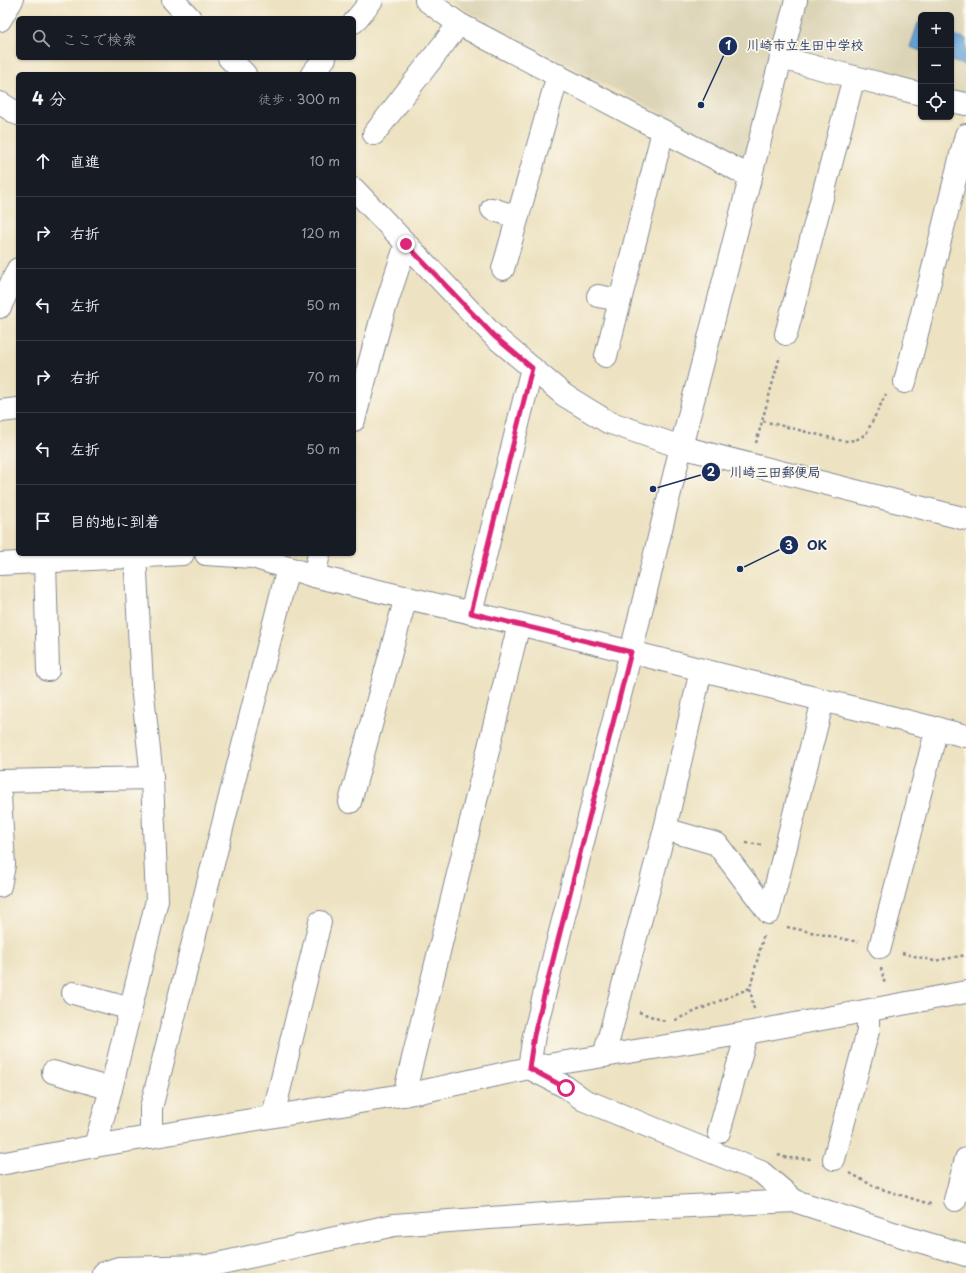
<!DOCTYPE html>
<html lang="ja">
<meta charset="utf-8">
<style>
body{margin:0;font-family:"Playpen Sans","Klee One",sans-serif;background:#242831;color:#f1f3f6}
.controls{position:absolute;right:12px;top:12px;display:grid;overflow:hidden;border-radius:6px;box-shadow:0 1px 3px #0004}
.controls button{width:36px;height:36px;display:grid;place-items:center;padding:0;border:0;border-bottom:1px solid #363941;background:#171b24;color:#f1f3f6;font:20px sans-serif}
.stop{position:absolute;width:12px;height:12px;margin:-9px;border:3px solid #db2777;border-radius:50%;background:#fff}
.stop.end{background:#db2777;border-color:#fff;box-shadow:0 1px 4px #0008}
.list{margin:0;padding:0;list-style:none}
h2{display:flex;justify-content:space-between;align-items:center;height:52px;margin:0;padding:0 16px;font-size:17px}
h2 small{font-size:13px;font-weight:400;color:#9ea1a6}
.list li{display:grid;grid-template-columns:26px 1fr auto;gap:12px;align-items:center;box-sizing:border-box;height:72px;padding:0 16px;border-top:1px solid #363941}
.list b{display:block;font-size:15px;white-space:nowrap}
.list em{font-size:13px;font-style:normal;color:#9ea1a6}
.icon{flex:none;width:22px;height:22px;fill:none;stroke:currentColor;stroke-width:2;stroke-linecap:round;stroke-linejoin:round}
.map{position:relative;flex:none;width:966px;height:1273px;overflow:hidden}
.search{position:absolute;background:#171b24;box-shadow:0 1px 3px #0004;left:16px;top:16px;width:340px;height:44px;display:flex;align-items:center;gap:10px;box-sizing:border-box;padding:0 14px;border-radius:6px;color:#9ea1a6;font-size:15px}
.panel{position:absolute;background:#171b24;box-shadow:0 1px 3px #0004;left:16px;top:72px;width:340px;height:484px;border-radius:6px}
.map>svg:first-child{display:block}
.built{fill:#dcd4b6}
.water{fill:#62a0d4;stroke:#3e6899}
.lines{fill:none;stroke-linecap:round;stroke-linejoin:round}
.minor-casing{stroke:#848890;stroke-width:24}
.path{stroke:#848890;stroke-width:2.5;stroke-dasharray:3 3;stroke-linecap:butt}
.minor{stroke:#fff;stroke-width:22}
.route{stroke:#db2777;stroke-width:5}
.leader{fill:none;stroke:#1b2f5e;stroke-width:1.5}
.callout-dot{fill:#1b2f5e;stroke:#fbf7ec;stroke-width:1.5}
.mark-label{font-size:12px;text-anchor:middle;font-weight:bold;fill:#fff}
.callout-label{font-size:13px;text-anchor:middle;font-weight:bold;fill:#1b2f5e;stroke:#fbf7ec;stroke-width:3.5;stroke-linejoin:round;paint-order:stroke}
</style>
<div class="map">
<svg width="966" height="1273" viewBox="0 0 966 1273">
<rect width="100%" height="100%" fill="#fbf7ec"/>
<filter id="ink" filterUnits="userSpaceOnUse"><feTurbulence type="fractalNoise" baseFrequency=".025" numOctaves="2"/><feDisplacementMap in="SourceGraphic" scale="8" xChannelSelector="R" yChannelSelector="G"/><feConvolveMatrix kernelMatrix="1 2 1 2 8 2 1 2 1" color-interpolation-filters="sRGB"/></filter>
<filter id="wash" filterUnits="userSpaceOnUse"><feTurbulence type="fractalNoise" baseFrequency=".012" numOctaves="4" result="noise"/><feDisplacementMap in="SourceGraphic" scale="16" xChannelSelector="R" yChannelSelector="G"/><feGaussianBlur stdDeviation="0.9" result="paint"/><feColorMatrix in="noise" values="0 0 0 0 0 0 0 0 0 0 0 0 0 0 0 0 0 1.4 0 .05"/><feComposite in="paint" operator="in"/></filter>
<g filter="url(#wash)">
<rect width="100%" height="100%" fill="#ede2c1"/>
<g class="built">
<path d="M 451,0 L 782,0 L 745,156 L 547,54 L 462,8 Z"/>
<path d="M 807,0 L 966,0 L 966,96 L 951,92 L 951,15 L 921,15 L 921,84 L 802,54 L 796,43 Z"/>
</g>
<g class="water">
<path d="M 918,23 L 921,23 L 921,51 L 910,47 Z"/>
<path d="M 951,34 L 966,39 L 966,66 L 951,61 Z"/>
</g>
</g>
<g filter="url(#ink)">
<g class="lines">
<defs>
<g id="minor">
<path d="M 173,0 L 190,18"/>
<path d="M 426,0 L 459,24 L 751,177"/>
<path d="M 796,0 L 681,447 L 631,652 L 534,1035 L 529,1068 L 747,1033 L 966,992"/>
<path d="M 0,20 L 12,0"/>
<path d="M 354,22 L 372,0"/>
<path d="M 229,58 L 245,74"/>
<path d="M 781,58 L 854,77 L 921,94"/>
<path d="M 312,74 L 325,58"/>
<path d="M 951,101 L 966,104"/>
<path d="M 0,103 L 18,114"/>
<path d="M 374,134 L 459,24"/>
<path d="M 354,189 L 494,336 L 564,395 L 608,422 L 681,447 L 966,519"/>
<path d="M 492,209 L 517,217"/>
<path d="M 503,269 L 558,75"/>
<path d="M 598,296 L 620,300"/>
<path d="M 0,307 L 18,269"/>
<path d="M 786,334 L 854,77"/>
<path d="M 606,356 L 663,131"/>
<path d="M 905,382 L 966,135"/>
<path d="M 0,411 L 18,409"/>
<path d="M 354,420 L 381,320 L 406,244"/>
<path d="M 206,554 L 253,557 L 314,576 L 519,624 L 966,736"/>
<path d="M 45,561 L 48,670"/>
<path d="M 0,564 L 183,554"/>
<path d="M 314,576 L 319,554"/>
<path d="M 471,613 L 532,368"/>
<path d="M 0,781 L 152,778"/>
<path d="M 0,796 L 4,865 L 0,886"/>
<path d="M 350,802 L 406,597"/>
<path d="M 665,829 L 717,844 L 769,913 L 823,700"/>
<path d="M 880,947 L 937,728"/>
<path d="M 73,993 L 131,1009"/>
<path d="M 604,1056 L 665,829 L 701,670"/>
<path d="M 53,1072 L 111,1089"/>
<path d="M 404,1095 L 519,624"/>
<path d="M 273,1116 L 320,922"/>
<path d="M 719,1132 L 747,1033"/>
<path d="M 151,1137 L 151,1108 L 288,568"/>
<path d="M 95,1146 L 111,1089 L 157,900 L 152,778 L 142,686 L 135,554"/>
<path d="M 834,1159 L 868,1031 L 868,1011"/>
<path d="M 0,1164 L 95,1146 L 420,1092 L 529,1068 L 566,1087 L 584,1100 L 761,1172 L 795,1201"/>
<path d="M 955,1200 L 966,1159"/>
<path d="M 104,1273 L 119,1268 L 208,1266 L 394,1225 L 588,1211 L 795,1201 L 905,1237 L 966,1255"/>
</g>
</defs>
<use href="#minor" class="minor-casing"/>
<g class="path">
<path d="M 763,421 L 843,441 L 856,440 L 866,434 L 886,394"/>
<path d="M 756,443 L 780,356"/>
<path d="M 746,843 L 763,845"/>
<path d="M 787,927 L 858,942"/>
<path d="M 902,953 L 934,961 L 966,955"/>
<path d="M 881,968 L 885,985"/>
<path d="M 754,1009 L 750,988 L 764,934"/>
<path d="M 639,1012 L 667,1022"/>
<path d="M 675,1020 L 750,988"/>
<path d="M 778,1155 L 788,1158 L 812,1159"/>
<path d="M 850,1173 L 875,1187 L 933,1205"/>
</g>
<use href="#minor" class="minor"/>
</g>
</g>
<g class="lines" filter="url(#ink)">
<path class="route" d="M 406,244 L 494,336 L 532,368 L 471,613 L 631,652 L 534,1035 L 529,1068 L 566,1088"/>
</g>
<path class="leader" d="M701 105L728 46M653 489L711 472M740 569L789 545"/>
<g class="callout-dot">
<circle cx="701" cy="105" r="4"/>
<circle cx="653" cy="489" r="4"/>
<circle cx="740" cy="569" r="4"/>
<circle cx="728" cy="46" r="10"/>
<circle cx="711" cy="472" r="10"/>
<circle cx="789" cy="545" r="10"/>
</g>
<g class="mark-label">
<text x="728" y="50">1</text>
<text x="711" y="476">2</text>
<text x="789" y="550">3</text>
</g>
<g class="callout-label">
<text x="805" y="50">川崎市立生田中学校</text>
<text x="775" y="477">川崎三田郵便局</text>
<text x="817" y="550">OK</text>
</g>
</svg>
<div class="controls">
<button>+</button>
<button>−</button>
<button><svg class="icon" aria-label="locate" viewBox="0 0 24 24"><circle cx="12" cy="12" r="6"/><path d="M12 2v4M12 18v4M2 12h4M18 12h4"/></svg></button>
</div>
<div class="stop" style="left:566px;top:1088px"></div>
<div class="stop end" style="left:406px;top:244px"></div>
<div class="search"><svg class="icon" aria-label="search" viewBox="0 0 24 24"><circle cx="10" cy="10" r="6"/><path d="M15 15l6 6"/></svg>ここで検索</div>
<section class="panel">
<h2>4 分<small>徒歩 · 300 m</small></h2>
<ul class="list">
<li><svg class="icon" aria-label="ahead" viewBox="0 0 24 24"><path d="M12 20V5M6 11l6-6 6 6"/></svg><div><b>直進</b></div><em>10 m</em></li>
<li><svg class="icon" aria-label="right" viewBox="0 0 24 24"><path d="M7 20v-9h11M14 6l5 5-5 5"/></svg><div><b>右折</b></div><em>120 m</em></li>
<li><svg class="icon" aria-label="left" viewBox="0 0 24 24"><path d="M17 20v-9H6M10 6l-5 5 5 5"/></svg><div><b>左折</b></div><em>50 m</em></li>
<li><svg class="icon" aria-label="right" viewBox="0 0 24 24"><path d="M7 20v-9h11M14 6l5 5-5 5"/></svg><div><b>右折</b></div><em>70 m</em></li>
<li><svg class="icon" aria-label="left" viewBox="0 0 24 24"><path d="M17 20v-9H6M10 6l-5 5 5 5"/></svg><div><b>左折</b></div><em>50 m</em></li>
<li><svg class="icon" aria-label="arrive" viewBox="0 0 24 24"><path d="M6 21V4h12l-3 4 3 4H6"/></svg><div><b>目的地に到着</b></div></li>
</ul>
</section>
</div>
